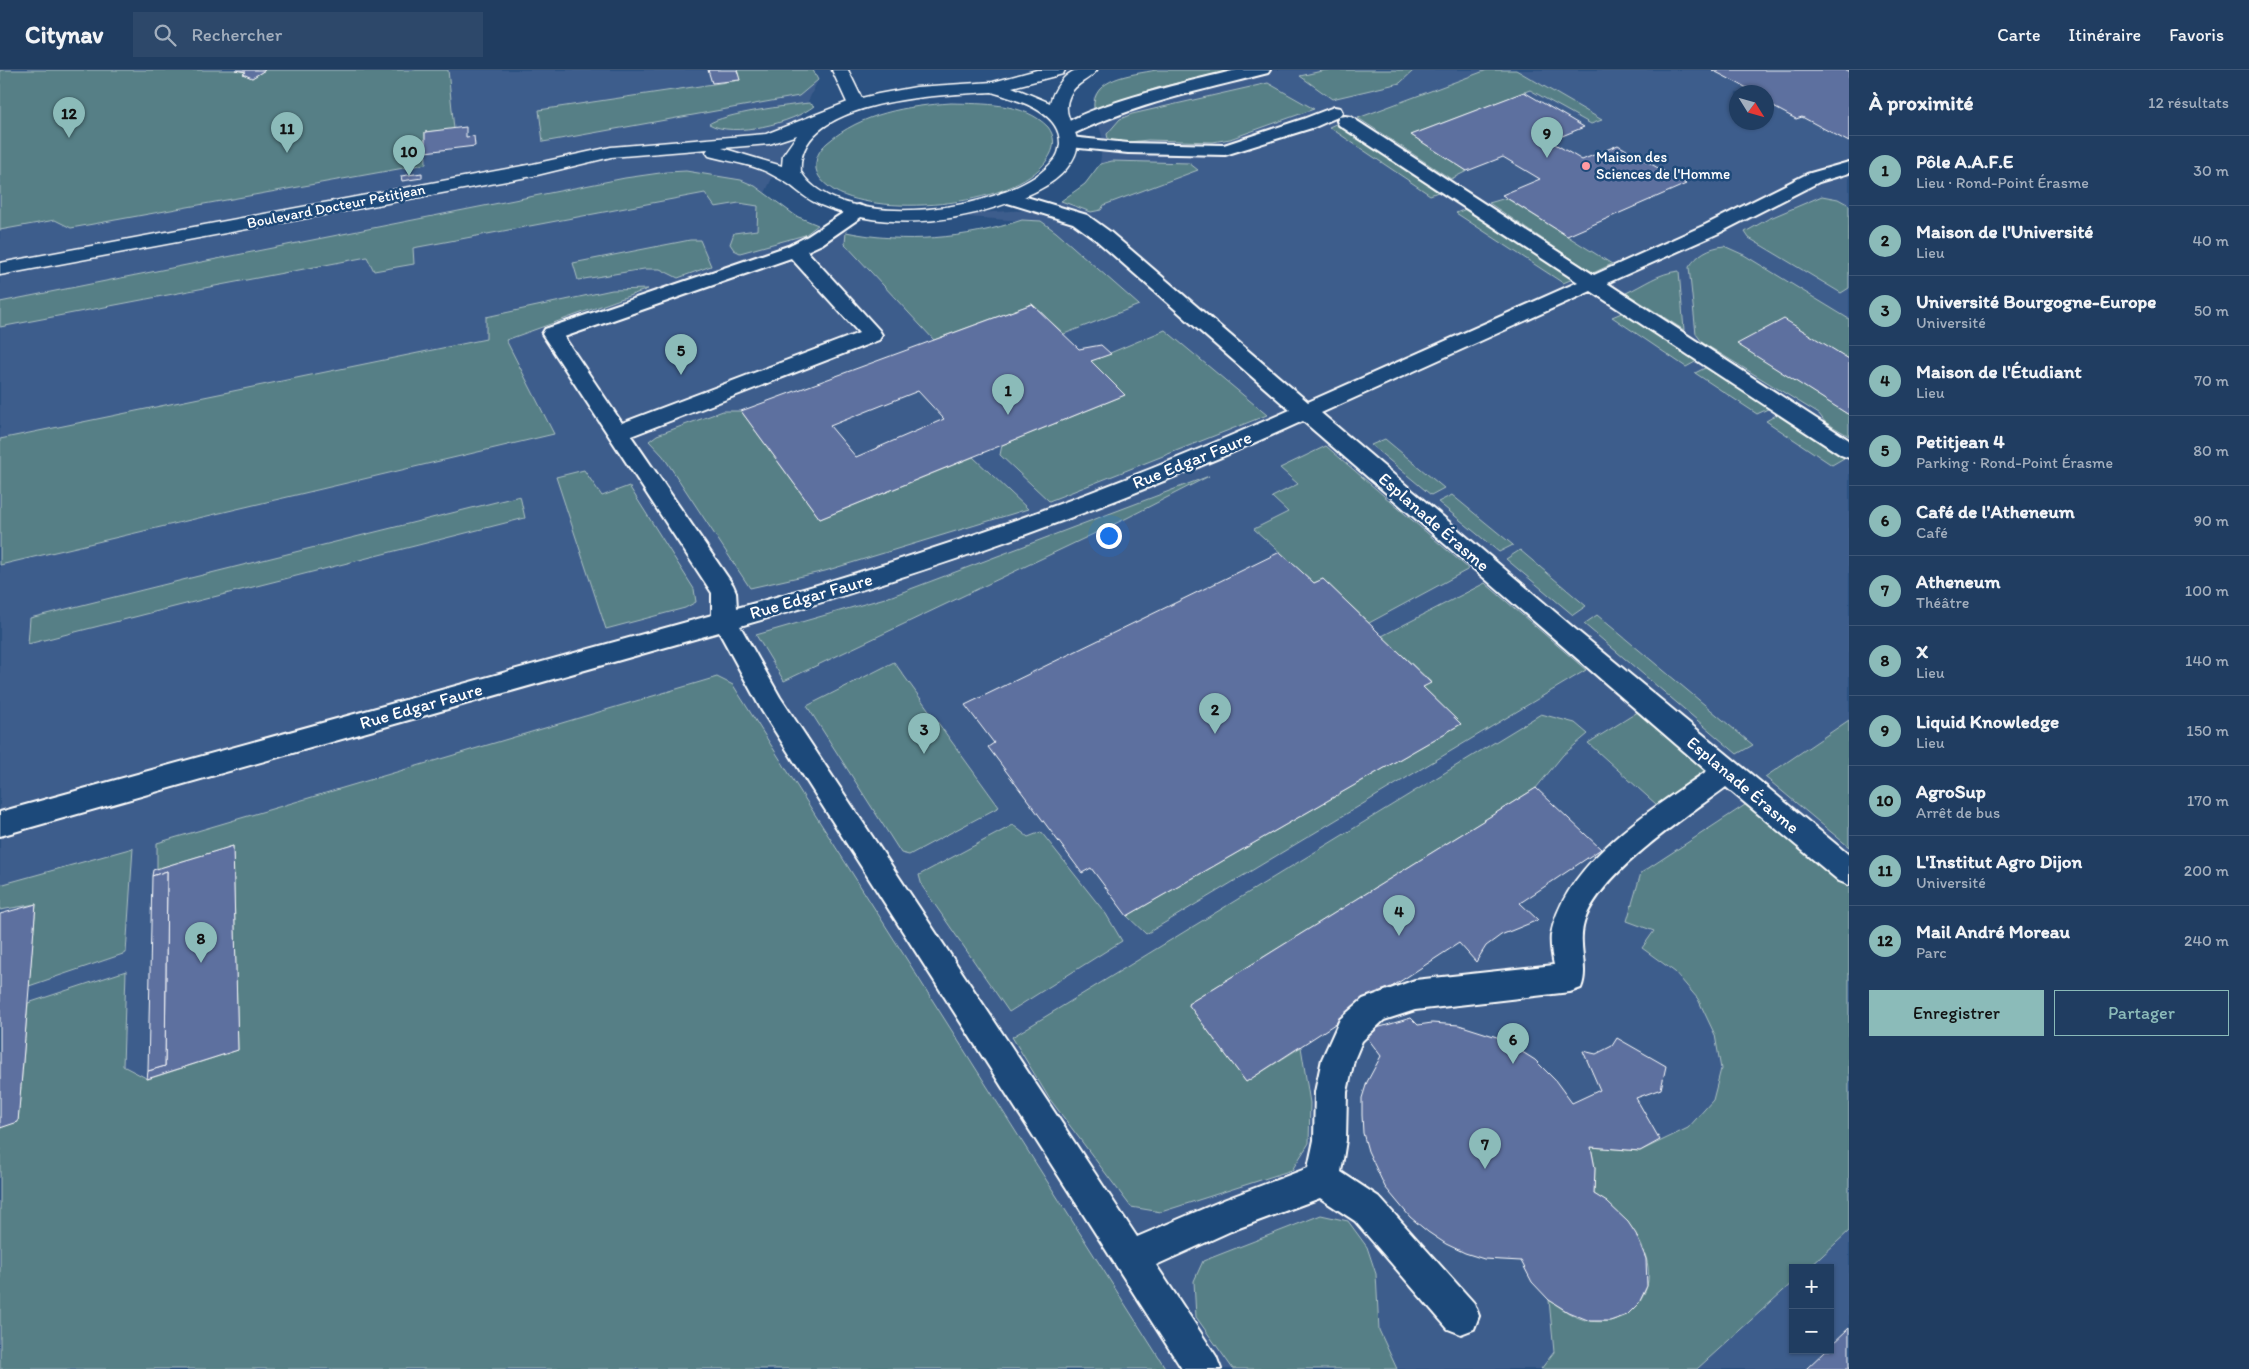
<!DOCTYPE html>
<html lang="fr">
<meta charset="utf-8">
<style>
body{margin:0;font-family:Itim,sans-serif;background:#2d486a;color:#f1f3f6}
.controls{position:absolute;right:15px;bottom:15px;display:grid;overflow:hidden;border-radius:0px;box-shadow:0 1px 4px #0004}
.controls button{width:45px;height:45px;display:grid;place-items:center;padding:0;border:0;border-bottom:1px solid #3d5676;background:#203d61;color:#f1f3f6;font:25px sans-serif}
.compass{position:absolute;left:1729px;top:15px;width:45px;height:45px;border-radius:50%;background:#203d61;box-shadow:0 1px 4px #0004;rotate:127deg}
.you{position:absolute;left:1108px;top:465px;width:18px;height:18px;margin:-12px;border:4px solid #fff;border-radius:50%;background:#1a73e8;box-shadow:0 0 0 8px #1a73e833}
.badge{display:grid;place-items:center;width:32px;height:32px;border-radius:50%;background:#8bbbb9;color:#111;font-size:16px;font-weight:700}
.pin{position:absolute;translate:-50% -41px;filter:drop-shadow(0 1px 2px #0008)}
.pin::after{content:'';position:absolute;top:26px;width:18px;height:15px;background:inherit;clip-path:polygon(0 0,100% 0,50% 100%)}
.list{margin:0;padding:0;list-style:none}
h2{display:flex;justify-content:space-between;align-items:center;height:65px;margin:0;padding:0 20px;font-size:21px}
h2 small{font-size:16px;font-weight:400;color:#a2aebd}
.list li{display:grid;grid-template-columns:32px 1fr auto;gap:15px;align-items:center;box-sizing:border-box;height:70px;padding:0 20px;border-top:1px solid #3d5676}
.list b{display:block;font-size:19px;white-space:nowrap}
.list p{margin:0;font-size:16px;white-space:nowrap;color:#a2aebd}
.list em{font-size:16px;font-style:normal;color:#a2aebd}
.actions{display:flex;gap:10px;padding:15px 20px}
.actions a{flex:1;padding:11px 0;border:1px solid #8bbbb9;border-radius:0px;text-align:center;font-size:18px;color:#8bbbb9}
.actions .main{background:#8bbbb9;color:#111}
.icon{flex:none;width:28px;height:28px;fill:none;stroke:currentColor;stroke-width:2;stroke-linecap:round;stroke-linejoin:round}
.map{position:relative;flex:none;width:1849px;height:1299px;overflow:hidden}
header{display:flex;align-items:center;gap:30px;box-sizing:border-box;height:70px;padding:0 25px;background:#203d61;border-bottom:1px solid #3d5676}
header strong{font-size:24px}
nav{display:flex;gap:28px;margin-inline-start:auto;font-size:18px}
.search{width:350px;height:45px;background:#2d486a;display:flex;align-items:center;gap:12px;box-sizing:border-box;padding:0 18px;border-radius:0px;color:#a2aebd;font-size:19px}
main{display:flex}
aside{flex:1;background:#203d61}
.map>svg:first-child{display:block}
.built{fill:#3e5d8c;fill-rule:evenodd}
.green{fill:#567f86;stroke:#aabfc2}
.building{fill:#5d709f;stroke:#fff;fill-rule:evenodd}
.lines{fill:none;stroke-linecap:round;stroke-linejoin:round}
.service-casing{stroke:#fff;stroke-width:4}
.minor-casing{stroke:#fff;stroke-width:3}
.secondary-casing{stroke:#fff;stroke-width:3}
.service{fill:#1f4a7a;fill-rule:evenodd}
.minor{fill:#1f4a7a;fill-rule:evenodd}
.secondary{fill:#1f4a7a;fill-rule:evenodd}
.poi-dot{fill:#ff9aa2;stroke:#1f4a7a;stroke-width:2}
.labels{text-anchor:middle;stroke-width:5;stroke-linejoin:round;paint-order:stroke}
.far-poi-label{font-size:15px;fill:#fff;stroke:#1f4a7a;text-anchor:start}
.far-street-label{font-size:15px;fill:#fff;stroke:#1f4a7a}
.street-label{font-size:18px;fill:#fff;stroke:#1f4a7a}
</style>
<header>
<strong>Citynav</strong>
<div class="search"><svg class="icon" aria-label="search" viewBox="0 0 24 24"><circle cx="10" cy="10" r="6"/><path d="M15 15l6 6"/></svg>Rechercher</div>
<nav><a>Carte</a><a>Itinéraire</a><a>Favoris</a></nav>
</header>
<main>
<div class="map">
<svg width="1849" height="1299" viewBox="0 0 1849 1299">
<rect width="100%" height="100%" fill="#2b5181"/>
<filter id="ink" filterUnits="userSpaceOnUse"><feTurbulence type="fractalNoise" baseFrequency=".02" numOctaves="2"/><feDisplacementMap in="SourceGraphic" scale="10" xChannelSelector="R" yChannelSelector="G"/><feConvolveMatrix kernelMatrix="1 2 1 2 8 2 1 2 1" color-interpolation-filters="sRGB"/></filter>
<g filter="url(#ink)">
<path class="built" d="M 84,0 L 813,0 L 818,10 L 765,123 L 796,146 L 818,155 L 867,166 L 909,169 L 977,163 L 1021,151 L 943,145 L 1047,139 L 1074,123 L 1094,104 L 1100,94 L 1103,69 L 1094,39 L 1093,28 L 1100,18 L 1113,10 L 1156,0 L 1849,0 L 1849,1299 L 0,1299 L 0,149 ZM 1736,22 L 1766,22 L 1766,52 L 1736,52 ZM 1793,1198 L 1830,1198 L 1830,1280 L 1793,1280 Z"/>
<g class="green">
<path d="M 0,0 L 235,0 L 246,2 L 243,4 L 252,8 L 265,0 L 448,0 L 454,59 L 425,62 L 426,94 L 71,158 L 55,150 L 0,160 Z"/>
<path d="M 737,0 L 813,0 L 818,10 L 799,26 L 543,72 L 539,40 L 740,10 Z"/>
<path d="M 1156,0 L 1231,0 L 1157,18 L 1094,39 C 1091,7 1132,5 1156,0 Z"/>
<path d="M 1326,0 L 1414,0 L 1400,13 L 1332,29 L 1300,6 Z"/>
<path d="M 1487,0 L 1516,0 L 1602,50 L 1591,54 L 1530,20 L 1411,65 L 1467,101 L 1451,109 L 1358,48 Z"/>
<path d="M 1268,13 L 1314,39 L 1230,69 L 1213,72 L 1148,70 L 1109,74 L 1107,64 L 1120,49 L 1132,44 Z"/>
<path d="M 809,33 L 814,36 C 793,53 733,68 709,54 C 722,44 790,35 809,33 Z"/>
<path d="M 951,33 C 983,34 1024,32 1048,57 C 1055,66 1055,76 1050,85 C 1024,137 881,148 835,121 C 827,116 818,109 816,99 C 815,88 819,80 827,73 C 862,43 907,36 951,33 Z"/>
<path d="M 1338,53 L 1438,122 L 1430,125 L 1329,57 Z"/>
<path d="M 1112,91 L 1189,93 L 1198,100 L 1104,135 L 1101,140 L 1091,142 L 1061,131 L 1085,114 L 1100,94 Z"/>
<path d="M 686,101 L 741,110 L 755,116 L 796,146 L 818,155 L 805,165 L 740,183 L 734,180 L 730,174 L 734,163 L 757,160 L 758,136 L 739,133 L 715,137 L 705,123 L 413,178 L 414,194 L 374,201 L 367,187 L 0,257 L 0,232 L 625,108 L 667,102 Z"/>
<path d="M 1822,126 L 1838,129 L 1849,135 L 1849,218 L 1841,223 L 1749,168 L 1745,162 L 1768,149 Z"/>
<path d="M 1506,128 L 1612,194 L 1593,203 L 1489,133 Z"/>
<path d="M 1466,139 L 1573,209 L 1563,213 L 1456,143 Z"/>
<path d="M 1022,150 L 1041,151 L 1056,162 L 1139,235 L 1064,264 L 1032,234 L 934,270 L 845,174 L 846,162 C 905,174 965,169 1022,150 Z"/>
<path d="M 690,170 L 700,170 L 711,196 L 678,208 L 660,199 L 644,199 L 578,210 L 573,193 Z"/>
<path d="M 1724,176 L 1744,185 L 1849,249 L 1849,289 L 1784,250 L 1738,274 L 1849,345 L 1849,366 L 1825,352 L 1819,344 L 1703,273 L 1696,264 L 1689,197 C 1698,184 1708,178 1724,176 Z"/>
<path d="M 1679,201 L 1684,260 L 1626,223 C 1644,215 1658,203 1679,201 Z"/>
<path d="M 648,219 L 506,270 L 554,364 L 0,495 L 0,369 L 486,269 L 486,247 L 612,220 Z"/>
<path d="M 1624,242 L 1697,291 L 1686,297 L 1612,247 Z"/>
<path d="M 1165,260 L 1267,345 L 1049,431 L 1000,385 L 1002,375 L 1125,325 L 1091,291 Z"/>
<path d="M 1707,297 L 1770,338 L 1757,344 L 1695,303 Z"/>
<path d="M 723,341 L 741,341 L 820,449 L 973,387 L 1028,439 L 825,501 L 750,518 L 663,386 L 649,371 L 657,365 Z"/>
<path d="M 1778,344 L 1844,388 L 1832,395 L 1766,351 Z"/>
<path d="M 1385,369 L 1444,418 L 1431,425 L 1371,375 Z"/>
<path d="M 1326,376 L 1469,499 L 1369,553 L 1323,509 L 1314,513 L 1254,459 L 1288,442 L 1272,427 L 1298,414 L 1280,398 Z"/>
<path d="M 584,400 L 602,426 L 629,416 L 694,519 L 696,532 L 685,538 L 606,559 L 556,407 Z"/>
<path d="M 1209,406 L 1125,449 L 784,611 L 756,565 L 892,526 Z"/>
<path d="M 1452,425 L 1513,475 L 1499,482 L 1438,432 Z"/>
<path d="M 520,426 L 525,448 L 28,574 L 30,548 Z"/>
<path d="M 1520,480 L 1586,536 L 1573,545 L 1506,489 Z"/>
<path d="M 1485,513 L 1586,600 L 1146,864 L 1127,846 L 1461,654 L 1423,617 L 1431,612 L 1382,566 Z"/>
<path d="M 1597,545 L 1753,675 L 1737,684 L 1584,554 Z"/>
<path d="M 894,592 L 999,737 L 909,785 L 901,783 L 807,636 Z"/>
<path d="M 717,607 L 733,615 L 1166,1299 L 0,1299 L 0,1058 L 18,1051 L 28,933 L 126,901 L 123,996 L 148,1009 L 238,980 L 233,776 L 157,799 L 157,773 Z"/>
<path d="M 1641,640 L 1710,699 L 1657,735 L 1588,673 Z"/>
<path d="M 1541,644 L 1575,653 L 1588,664 L 1563,685 L 1536,718 L 1188,934 L 1246,1012 L 1301,977 L 1310,1033 L 1309,1073 L 1292,1100 L 1161,1142 L 1131,1137 L 1049,1028 L 1012,967 Z"/>
<path d="M 1849,650 L 1849,777 L 1765,707 Z"/>
<path d="M 1748,733 L 1849,818 L 1849,1161 L 1809,1198 L 1793,1198 L 1793,1212 L 1697,1299 L 1541,1299 L 1554,1282 L 1549,1230 C 1561,1238 1574,1248 1589,1251 C 1604,1253 1621,1251 1632,1240 C 1672,1203 1631,1146 1594,1124 L 1595,1098 L 1591,1077 L 1640,1081 L 1688,1058 L 1713,1030 L 1721,999 L 1715,965 L 1698,929 L 1675,902 L 1642,878 L 1654,861 L 1627,851 L 1641,803 Z"/>
<path d="M 1013,755 L 1028,767 L 1041,762 L 1106,844 L 1122,871 L 1009,942 L 922,816 L 919,805 Z"/>
<path d="M 133,778 L 126,883 L 29,916 L 36,834 L 0,840 L 0,815 Z"/>
<path d="M 1321,1145 L 1348,1151 L 1367,1177 L 1376,1204 L 1379,1260 L 1397,1299 L 1233,1299 L 1196,1247 L 1194,1211 L 1203,1191 Z"/>
</g>
<g class="building">
<path d="M 235,0 L 265,0 L 252,8 L 243,4 L 246,2 Z"/>
<path d="M 708,0 L 737,0 L 740,10 L 712,13 Z"/>
<path d="M 1712,0 L 1849,0 L 1849,72 L 1802,47 L 1796,49 L 1766,33 L 1766,22 L 1746,22 L 1751,20 Z"/>
<path d="M 1524,22 L 1584,57 L 1550,71 L 1582,90 L 1618,75 L 1686,114 L 1567,166 L 1502,125 L 1540,109 L 1503,87 L 1467,101 L 1411,65 Z"/>
<path d="M 466,57 L 466,67 L 474,66 L 475,76 L 425,82 L 425,62 Z"/>
<path d="M 422,103 L 422,108 L 402,111 L 401,106 Z"/>
<path d="M 1032,234 L 1079,279 L 1101,275 L 1111,284 L 1091,291 L 1125,325 L 820,449 L 741,341 ZM 918,321 L 944,349 L 856,387 L 830,356 Z"/>
<path d="M 1784,249 L 1849,289 L 1849,345 L 1737,274 Z"/>
<path d="M 1280,482 L 1314,513 L 1323,509 L 1431,613 L 1423,617 L 1461,654 L 1127,846 L 1091,798 L 1082,803 L 988,677 L 994,673 L 965,635 Z"/>
<path d="M 1536,718 L 1601,779 L 1520,833 L 1538,850 L 1501,865 L 1486,876 L 1476,892 L 1459,873 L 1246,1012 L 1188,934 Z"/>
<path d="M 233,776 L 238,980 L 147,1009 L 148,1001 L 165,996 L 167,801 L 152,806 L 153,800 Z"/>
<path d="M 167,801 L 165,996 L 148,1001 L 152,806 Z"/>
<path d="M 36,834 L 18,1052 L 0,1058 L 0,844 Z"/>
<path d="M 1411,948 L 1418,955 L 1432,953 L 1459,955 L 1500,968 L 1535,990 L 1555,1010 L 1572,1033 L 1600,1020 L 1583,981 L 1596,984 L 1612,976 L 1617,968 L 1666,996 L 1661,1019 L 1636,1028 L 1660,1070 L 1640,1081 L 1591,1077 L 1595,1098 L 1594,1124 L 1607,1132 L 1628,1152 L 1636,1164 L 1646,1189 L 1647,1216 L 1639,1233 L 1627,1245 L 1610,1251 L 1590,1251 L 1568,1242 L 1549,1230 L 1532,1212 L 1521,1191 L 1484,1189 L 1465,1183 L 1446,1174 L 1428,1162 L 1410,1147 L 1385,1117 L 1368,1081 L 1363,1063 L 1362,1045 L 1362,1028 L 1367,1012 L 1381,986 L 1363,962 Z"/>
<path d="M 1849,1258 L 1849,1299 L 1806,1299 L 1826,1280 L 1830,1280 L 1830,1276 Z"/>
</g>
<g class="lines">
<defs>
<g id="service">
<path d="M 1237,0 L 1270,0 L 1268,3 C 1199,21 1138,33 1073,64 L 1061,64 L 1058,60 C 1073,38 1206,7 1237,0 Z"/>
<path d="M 1334,37 L 1340,38 L 1342,42 L 1340,46 L 1315,57 L 1225,85 L 1128,83 L 1070,77 L 1064,76 L 1061,72 L 1064,68 L 1070,67 L 1128,73 L 1224,75 L 1303,49 Z"/>
<path d="M 1345,46 L 1351,47 L 1594,205 L 1705,155 L 1807,104 L 1849,92 L 1849,103 L 1819,112 L 1719,163 L 1607,213 L 1849,370 L 1849,388 L 1841,385 L 1591,221 L 1321,343 L 1575,559 L 1849,785 L 1849,815 L 1839,811 L 1726,717 C 1685,747 1605,800 1586,847 C 1575,873 1590,896 1581,918 L 1570,922 L 1415,940 L 1384,950 L 1362,971 L 1354,990 L 1347,1022 L 1346,1070 L 1341,1102 L 1379,1127 L 1474,1233 L 1479,1246 L 1474,1259 L 1461,1264 L 1448,1259 L 1355,1151 L 1320,1128 L 1231,1161 L 1156,1195 L 1216,1286 L 1221,1299 L 1182,1299 L 762,641 L 719,562 L 0,766 L 0,742 L 712,545 L 712,523 L 542,264 L 545,259 L 788,176 L 808,166 L 852,137 L 858,135 L 864,137 L 867,141 L 864,145 L 822,174 L 807,181 L 879,260 L 882,265 L 879,270 L 631,366 L 733,515 L 736,522 L 737,538 C 926,486 1111,420 1290,340 L 1095,169 L 1073,153 L 1001,131 L 998,127 L 1001,123 L 1007,122 L 1013,123 L 1087,145 L 1109,161 L 1308,332 L 1578,212 L 1339,55 L 1337,51 L 1339,47 ZM 791,188 L 859,263 L 622,353 L 564,267 ZM 1303,351 L 1707,701 C 1650,741 1565,792 1551,865 C 1550,875 1552,886 1554,895 L 1415,910 L 1363,929 L 1340,949 L 1322,989 L 1315,1022 L 1314,1070 L 1308,1098 L 1226,1129 L 1137,1167 L 780,627 L 740,556 C 933,502 1121,434 1303,351 Z"/>
</g>
<path id="minor" d="M 832,0 L 848,0 L 865,35 L 862,39 L 850,39 Z"/>
<path id="secondary" d="M 1037,0 L 1065,0 L 1063,4 L 1012,17 L 1050,33 C 1053,21 1064,3 1077,0 C 1083,0 1091,0 1097,0 C 1090,10 1075,13 1070,25 C 1056,54 1095,63 1067,98 C 1051,118 1022,128 999,136 C 940,156 875,158 818,134 C 807,129 799,122 790,115 C 783,110 774,106 767,102 C 750,94 727,91 709,86 L 706,82 L 708,79 L 611,87 L 533,106 L 0,205 L 0,193 L 533,94 L 611,77 L 766,64 L 853,30 L 878,24 L 916,17 L 993,12 ZM 992,22 C 1016,30 1061,41 1060,74 C 1059,81 1058,86 1053,91 C 1012,142 839,165 801,102 C 795,28 943,25 992,22 ZM 797,65 L 783,85 L 782,96 L 722,78 L 769,74 Z"/>
</defs>
<use href="#service" class="service-casing"/>
<use href="#minor" class="minor-casing"/>
<use href="#secondary" class="secondary-casing"/>
<use href="#service" class="service"/>
<use href="#minor" class="minor"/>
<use href="#secondary" class="secondary"/>
</g>
</g>
<circle class="poi-dot" cx="1586" cy="96" r="5"/>
<g class="labels">
<g class="far-poi-label">
<text x="1596" y="92">Maison des<tspan x="1596" dy="17">Sciences de l'Homme</tspan></text>
</g>
<g class="far-street-label">
<text transform="translate(336 136) rotate(-11)" y="5">Boulevard Docteur Petitjean</text>
</g>
<g class="street-label">
<text transform="translate(1192 390) rotate(-22)" y="6">Rue Edgar Faure</text>
<text transform="translate(1434 452) rotate(41)" y="6">Esplanade Érasme</text>
<text transform="translate(811 526) rotate(-16)" y="6">Rue Edgar Faure</text>
<text transform="translate(421 636) rotate(-16)" y="6">Rue Edgar Faure</text>
<text transform="translate(1743 715) rotate(40)" y="6">Esplanade Érasme</text>
</g>
</g>
</svg>
<div class="controls">
<button>+</button>
<button>−</button>
</div>
<svg class="compass" viewBox="-18 -18 36 36"><path d="M0-13l5 13h-10z" fill="#e53935"/><path d="M0 13l5-13h-10z" fill="#a2aebd"/></svg>
<div class="you"></div>
<div class="pin badge" style="left:1008px;top:345px">1</div>
<div class="pin badge" style="left:1215px;top:664px">2</div>
<div class="pin badge" style="left:924px;top:684px">3</div>
<div class="pin badge" style="left:1399px;top:866px">4</div>
<div class="pin badge" style="left:681px;top:305px">5</div>
<div class="pin badge" style="left:1513px;top:994px">6</div>
<div class="pin badge" style="left:1485px;top:1099px">7</div>
<div class="pin badge" style="left:201px;top:893px">8</div>
<div class="pin badge" style="left:1547px;top:88px">9</div>
<div class="pin badge" style="left:409px;top:106px">10</div>
<div class="pin badge" style="left:287px;top:83px">11</div>
<div class="pin badge" style="left:69px;top:68px">12</div>
</div>
<aside>
<h2>À proximité<small>12 résultats</small></h2>
<ul class="list">
<li><span class="badge">1</span><div><b>Pôle A.A.F.E</b><p>Lieu · Rond-Point Érasme</p></div><em>30 m</em></li>
<li><span class="badge">2</span><div><b>Maison de l'Université</b><p>Lieu</p></div><em>40 m</em></li>
<li><span class="badge">3</span><div><b>Université Bourgogne-Europe</b><p>Université</p></div><em>50 m</em></li>
<li><span class="badge">4</span><div><b>Maison de l'Étudiant</b><p>Lieu</p></div><em>70 m</em></li>
<li><span class="badge">5</span><div><b>Petitjean 4</b><p>Parking · Rond-Point Érasme</p></div><em>80 m</em></li>
<li><span class="badge">6</span><div><b>Café de l'Atheneum</b><p>Café</p></div><em>90 m</em></li>
<li><span class="badge">7</span><div><b>Atheneum</b><p>Théâtre</p></div><em>100 m</em></li>
<li><span class="badge">8</span><div><b>X</b><p>Lieu</p></div><em>140 m</em></li>
<li><span class="badge">9</span><div><b>Liquid Knowledge</b><p>Lieu</p></div><em>150 m</em></li>
<li><span class="badge">10</span><div><b>AgroSup</b><p>Arrêt de bus</p></div><em>170 m</em></li>
<li><span class="badge">11</span><div><b>L'Institut Agro Dijon</b><p>Université</p></div><em>200 m</em></li>
<li><span class="badge">12</span><div><b>Mail André Moreau</b><p>Parc</p></div><em>240 m</em></li>
</ul>
<div class="actions"><a class="main">Enregistrer</a><a>Partager</a></div>
</aside>
</main>
